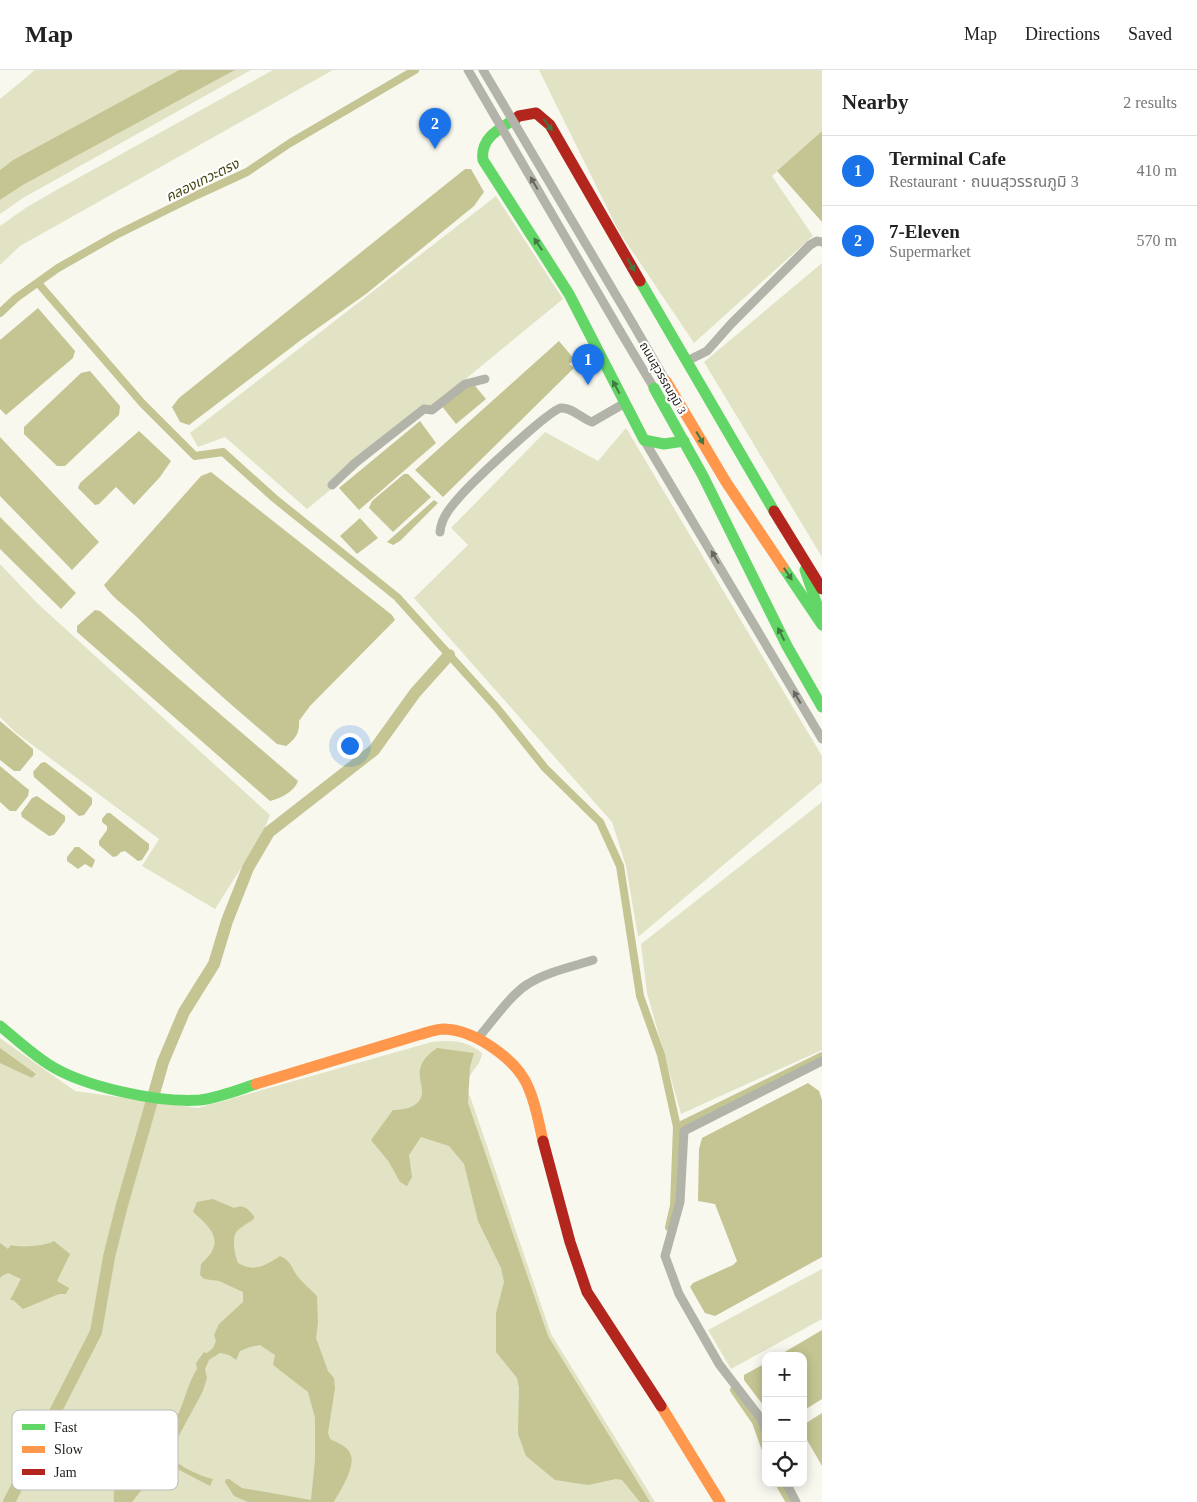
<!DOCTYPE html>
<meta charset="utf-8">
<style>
body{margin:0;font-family:"Times New Roman","Noto Sans Thai",serif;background:#f6f6f6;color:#222}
.controls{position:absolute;right:15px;bottom:15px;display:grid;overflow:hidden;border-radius:10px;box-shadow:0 2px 12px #0003}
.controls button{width:45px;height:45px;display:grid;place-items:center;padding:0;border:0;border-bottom:1px solid #e0e0e0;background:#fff;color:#222;font:25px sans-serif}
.you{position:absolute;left:349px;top:675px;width:18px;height:18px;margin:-12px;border:4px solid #fff;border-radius:50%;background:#1a73e8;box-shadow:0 0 0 8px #1a73e833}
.badge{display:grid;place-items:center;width:32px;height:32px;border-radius:50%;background:#1a73e8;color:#fff;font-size:16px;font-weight:700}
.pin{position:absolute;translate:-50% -41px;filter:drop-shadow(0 1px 2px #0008)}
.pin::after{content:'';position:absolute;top:26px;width:18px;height:15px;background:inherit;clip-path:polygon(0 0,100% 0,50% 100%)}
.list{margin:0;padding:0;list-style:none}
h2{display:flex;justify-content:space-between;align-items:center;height:65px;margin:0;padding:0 20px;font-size:21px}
h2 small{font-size:16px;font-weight:400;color:#767676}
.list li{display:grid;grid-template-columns:32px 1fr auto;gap:15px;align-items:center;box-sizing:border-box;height:70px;padding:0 20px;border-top:1px solid #e0e0e0}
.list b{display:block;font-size:19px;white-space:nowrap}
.list p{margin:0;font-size:16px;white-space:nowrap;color:#767676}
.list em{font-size:16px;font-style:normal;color:#767676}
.icon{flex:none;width:28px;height:28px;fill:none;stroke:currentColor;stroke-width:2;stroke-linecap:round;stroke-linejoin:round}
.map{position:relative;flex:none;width:822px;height:1432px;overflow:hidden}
header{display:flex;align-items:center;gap:30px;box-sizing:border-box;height:70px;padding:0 25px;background:#fff;border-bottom:1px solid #e0e0e0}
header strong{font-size:24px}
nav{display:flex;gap:28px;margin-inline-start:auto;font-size:18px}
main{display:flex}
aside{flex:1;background:#fff}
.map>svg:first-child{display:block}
.green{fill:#e2e3c4}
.water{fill:#c4c592}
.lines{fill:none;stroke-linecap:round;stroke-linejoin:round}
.canal{stroke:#c4c592;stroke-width:8}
.river{stroke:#c4c592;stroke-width:12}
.street{stroke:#b3b4a9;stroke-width:9}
.fast{stroke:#63d668;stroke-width:11}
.slow{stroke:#ff974d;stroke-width:11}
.jam{stroke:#b3261e;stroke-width:11}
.street-bridge{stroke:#b3b4a9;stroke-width:9}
.oneway{fill:#407a40}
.oneway2{fill:#686860}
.labels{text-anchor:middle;stroke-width:4.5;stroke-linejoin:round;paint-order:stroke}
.street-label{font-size:12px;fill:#1d1d17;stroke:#fff}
.water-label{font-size:14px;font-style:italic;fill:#464611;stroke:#fff}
.key{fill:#fff;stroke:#bbbbb9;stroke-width:1}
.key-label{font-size:14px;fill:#1d1d17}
</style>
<header>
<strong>Map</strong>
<nav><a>Map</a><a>Directions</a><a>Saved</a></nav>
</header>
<main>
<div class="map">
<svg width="822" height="1432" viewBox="0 0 822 1432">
<rect width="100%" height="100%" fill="#f8f8ef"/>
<g class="green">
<path d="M 35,0 L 179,0 L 13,90 L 0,100 L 0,29 Z"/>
<path d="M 235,0 L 251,0 L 23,128 L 0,144 L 0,130 L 23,115 Z"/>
<path d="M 273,0 L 333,0 L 20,176 L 0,195 L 0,156 L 27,137 L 60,118 Z"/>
<path d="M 539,0 L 822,0 L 822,61 L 772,106 L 813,166 L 694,273 L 618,160 Z"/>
<path d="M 496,126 L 563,229 L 307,439 L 225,367 L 198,377 L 190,363 Z"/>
<path d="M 822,193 L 822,487 L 704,292 Z"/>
<path d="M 626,358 L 822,686 L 822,712 L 638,867 L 626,796 L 612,752 L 414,528 L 468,475 L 451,458 L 545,362 L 598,391 Z"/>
<path d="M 0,494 L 37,533 L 270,745 L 261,767 L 215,839 L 142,796 L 159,769 L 15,662 L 0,647 Z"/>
<path d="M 822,732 L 822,980 L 681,1044 L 647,923 L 641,874 Z"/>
<path d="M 0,968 L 75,1021 L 198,1038 L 432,972 C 451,970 466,970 482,983 C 481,1000 458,1006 471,1029 L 551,1264 L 655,1432 L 0,1432 Z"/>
<path d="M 822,1199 L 822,1249 L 731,1299 L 708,1260 Z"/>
</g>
<g class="water">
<path d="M 179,0 L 235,0 L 23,115 L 0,130 L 0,100 L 13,90 Z"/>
<path d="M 822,61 L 822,152 L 777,101 Z"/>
<path d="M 465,99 L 471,99 L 484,122 L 474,136 L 366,224 L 301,270 L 189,355 L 180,352 L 172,337 L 179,328 Z"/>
<path d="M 38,238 L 75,281 L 73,288 L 6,345 L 0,339 L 0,270 Z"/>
<path d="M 559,271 L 575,290 L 569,294 L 574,298 L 443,427 L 415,400 Z"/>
<path d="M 90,301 L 120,336 L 119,345 L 65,396 L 57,396 L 24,364 L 24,357 L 81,303 Z"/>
<path d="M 471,311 L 486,329 L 456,354 L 441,335 Z"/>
<path d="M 420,351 L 436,373 L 359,440 L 339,418 Z"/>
<path d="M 139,361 L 171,391 L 160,407 L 134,435 L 116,417 L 99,434 L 95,435 L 78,418 L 80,413 Z"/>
<path d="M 0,367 L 99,472 L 72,500 L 0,426 Z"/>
<path d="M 211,402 L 392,545 L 395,550 L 310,636 L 299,651 C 300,663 295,669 286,676 L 277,674 C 231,635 186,595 143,553 C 131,540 114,530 104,515 L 201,406 Z"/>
<path d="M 404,404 L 408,404 L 431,427 L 393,462 L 369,438 L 372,431 Z"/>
<path d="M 434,430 L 438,433 L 400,471 L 393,475 L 387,472 Z"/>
<path d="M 0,447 L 76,523 L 61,539 L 0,479 Z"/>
<path d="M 360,448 L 378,468 L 357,484 L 340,466 Z"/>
<path d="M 95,540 L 100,541 L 298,711 C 294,722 281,728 270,731 L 77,562 L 77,556 Z"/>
<path d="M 0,651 L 33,679 L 33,685 L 20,701 L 14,701 L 0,690 Z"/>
<path d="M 45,692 L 92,728 L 92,734 L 84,745 L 79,746 L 34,707 L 33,702 L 41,693 Z"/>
<path d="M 0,696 L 29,720 L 28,726 L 16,741 L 10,741 L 0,732 Z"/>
<path d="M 37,726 L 65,746 L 65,751 L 54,765 L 49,766 L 22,747 L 21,743 L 32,728 Z"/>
<path d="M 107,743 L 110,743 L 149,774 L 149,779 L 142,790 L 138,791 L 125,781 L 121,782 L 117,786 L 113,787 L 99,775 L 99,771 L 107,760 L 107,756 L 102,752 L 102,749 Z"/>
<path d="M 75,777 L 79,777 L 95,790 L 92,798 L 85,794 L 78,799 L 67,791 L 67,787 Z"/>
<path d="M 0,978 L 36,1004 L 32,1008 L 0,993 Z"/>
<path d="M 437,978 L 474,983 L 470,997 L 468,1033 L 548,1266 L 650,1432 L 640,1432 L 622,1410 L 616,1409 L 588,1415 L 555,1410 L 526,1386 L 518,1364 L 519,1318 L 517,1308 L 496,1282 L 496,1243 L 504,1212 L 501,1198 L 478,1151 L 464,1094 L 449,1076 L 421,1067 L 409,1085 L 412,1107 L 407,1116 L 400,1112 L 389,1092 L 371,1070 L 393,1040 C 405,1040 423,1037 422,1020 C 421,1012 418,1004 421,996 C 424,988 430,983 437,978 Z"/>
<path d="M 808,1013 L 819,1021 L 822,1030 L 822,1187 L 715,1246 L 705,1243 L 690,1217 L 693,1213 L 733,1195 L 737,1191 L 715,1134 L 698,1131 L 699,1079 L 702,1068 Z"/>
<path d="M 213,1129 L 234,1138 C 244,1134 247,1138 254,1146 L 254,1149 C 248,1153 241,1157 237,1161 C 231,1168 235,1186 238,1193 C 254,1203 266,1195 280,1186 C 293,1192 291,1199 299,1208 C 304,1214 311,1220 317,1226 L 318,1253 L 316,1268 L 328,1301 L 334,1308 L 335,1318 L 328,1363 L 330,1369 C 336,1372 347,1376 350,1383 C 357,1396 340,1421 334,1432 L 248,1432 L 234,1426 L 225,1412 L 226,1409 L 229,1409 L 242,1418 L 311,1430 L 315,1390 L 315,1348 L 308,1322 L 273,1295 L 275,1285 L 260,1275 L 250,1277 L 240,1281 L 236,1290 L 229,1285 L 220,1283 L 209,1290 L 205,1299 L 207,1308 L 203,1321 L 169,1384 C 173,1394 202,1407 213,1409 L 210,1416 L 164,1392 L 132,1432 L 114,1432 C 113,1421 114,1412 126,1409 L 130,1403 L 131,1399 C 146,1391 163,1383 161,1363 L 164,1364 C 183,1348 184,1319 197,1299 L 196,1293 L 204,1282 L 207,1283 L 213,1278 L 216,1271 L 214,1265 L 219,1254 L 243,1232 L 243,1222 L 219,1211 L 204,1209 L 200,1205 L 201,1194 C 225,1173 214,1160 193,1142 L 197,1132 Z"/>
<path d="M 54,1171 L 70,1184 L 57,1211 L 69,1218 L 66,1224 L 59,1224 L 23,1239 L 13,1230 L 10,1230 L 21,1209 L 8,1203 L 2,1206 L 0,1208 L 0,1173 L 8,1179 L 11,1175 C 20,1178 46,1176 54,1171 Z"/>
<path d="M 822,1260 L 822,1329 L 803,1341 L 803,1286 L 778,1286 Z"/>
<path d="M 766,1293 L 766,1339 L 744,1310 L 744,1305 Z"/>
<path d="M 822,1343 L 822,1396 L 803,1363 L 803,1355 Z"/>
</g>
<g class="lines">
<g class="canal">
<path d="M 38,213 L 142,333 L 195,386 L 223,382 L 274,428 L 397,527 L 497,638 L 545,698 L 600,752 L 620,796 L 640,926 L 661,985 L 677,1057 L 674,1136 L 669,1157"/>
<path d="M 0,243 L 16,228 L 58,198 L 116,165 L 197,125 L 247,102 L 290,73 L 415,0"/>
<path d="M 677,1057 L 822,986"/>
<path d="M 734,1320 L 756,1352 L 766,1380"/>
<path d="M 779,1413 L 790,1432"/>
</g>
<path class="river" d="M 9,1432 L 96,1262 L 109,1187 L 122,1135 L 163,992 L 184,942 L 214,894 L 227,851 L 248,798 L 269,762 L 374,680 L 415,623 L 449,585"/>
<g class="street">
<path d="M 633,254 L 666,311"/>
<path d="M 620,261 L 654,318"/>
<path d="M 687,291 L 707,281 L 731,254 L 810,175 L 817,171 L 822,172"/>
<path d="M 644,370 L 822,669"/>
<path d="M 332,415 L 355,393 L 424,339 L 432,340 L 465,314 L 485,309"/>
<path d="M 440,462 C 441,447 453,434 463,423 C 475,410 549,340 561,338 C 572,337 582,349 592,352 L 625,333"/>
<path d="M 478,968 C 492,952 511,924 528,914 C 547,902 571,897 593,890"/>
<path d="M 766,1362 L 762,1350 L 719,1294 L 679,1224 L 665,1186 L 680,1132 L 684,1061 L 822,991"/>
<path d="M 786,1413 L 796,1432"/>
</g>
<g class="fast">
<path d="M 515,49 C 499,59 480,68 483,90 L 569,224 L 644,370 L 664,374 L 684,371"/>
<path d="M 640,211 L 774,441"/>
<path d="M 654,318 L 703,406 L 787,576 L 822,637"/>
<path d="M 783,497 L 822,555"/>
<path d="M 805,500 L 821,546"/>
<path d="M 0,956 C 16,969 31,983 48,994 C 83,1017 159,1033 200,1030 C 218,1028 238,1020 256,1014"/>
</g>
<g class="slow">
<path d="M 666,311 L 726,412 L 783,497"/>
<path d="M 256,1014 L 418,965 C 426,963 436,959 444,959 C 475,960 518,990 529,1019 C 536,1035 539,1054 543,1071"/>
<path d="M 661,1336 L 720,1432"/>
</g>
<g class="jam">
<path d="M 515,49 L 519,46 L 536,43 L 550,55 L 640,211"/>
<path d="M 774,441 L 822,519"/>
<path d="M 543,1071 L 570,1172 L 587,1222 L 661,1336"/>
</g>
<g class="street-bridge">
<path d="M 468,0 L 620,261"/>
<path d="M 483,0 L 633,254"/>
</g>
</g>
<defs><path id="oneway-solid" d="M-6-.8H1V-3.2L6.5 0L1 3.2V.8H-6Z" transform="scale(1.25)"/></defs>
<g class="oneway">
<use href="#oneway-solid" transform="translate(548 55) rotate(53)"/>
<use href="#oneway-solid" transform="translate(538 174) rotate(-124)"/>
<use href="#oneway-solid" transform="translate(631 195) rotate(60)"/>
<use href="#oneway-solid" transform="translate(616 317) rotate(-118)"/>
<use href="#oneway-solid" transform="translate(700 368) rotate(60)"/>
<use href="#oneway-solid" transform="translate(788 504) rotate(56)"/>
<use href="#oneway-solid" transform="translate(781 564) rotate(-117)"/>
</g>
<g class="oneway2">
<use href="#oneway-solid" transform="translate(534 113) rotate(-120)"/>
<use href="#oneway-solid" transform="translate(715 487) rotate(-121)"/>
<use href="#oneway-solid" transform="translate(797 627) rotate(-120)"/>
</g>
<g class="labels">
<g class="street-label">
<text transform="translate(663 308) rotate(60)" y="4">ถนนสุวรรณภูมิ 3</text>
</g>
<g class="water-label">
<text transform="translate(202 110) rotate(-26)" y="5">คลองเทวะตรง</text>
</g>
</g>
<rect x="12" y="1340" width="166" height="80" rx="8" class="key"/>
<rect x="22" y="1354" width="23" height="6" fill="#63d668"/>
<rect x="22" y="1376" width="23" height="7" fill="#ff974d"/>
<rect x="22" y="1399" width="23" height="6" fill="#b3261e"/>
<g class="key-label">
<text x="54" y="1362">Fast</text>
<text x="54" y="1384">Slow</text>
<text x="54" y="1407">Jam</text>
</g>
</svg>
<div class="controls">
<button>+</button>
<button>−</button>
<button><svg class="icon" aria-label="locate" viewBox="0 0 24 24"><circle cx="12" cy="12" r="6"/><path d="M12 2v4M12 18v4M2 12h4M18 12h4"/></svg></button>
</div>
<div class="you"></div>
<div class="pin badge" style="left:588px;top:315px">1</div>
<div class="pin badge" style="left:435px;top:79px">2</div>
</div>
<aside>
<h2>Nearby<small>2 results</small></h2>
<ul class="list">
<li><span class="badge">1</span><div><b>Terminal Cafe</b><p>Restaurant · ถนนสุวรรณภูมิ 3</p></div><em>410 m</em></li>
<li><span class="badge">2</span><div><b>7-Eleven</b><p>Supermarket</p></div><em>570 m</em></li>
</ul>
</aside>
</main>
